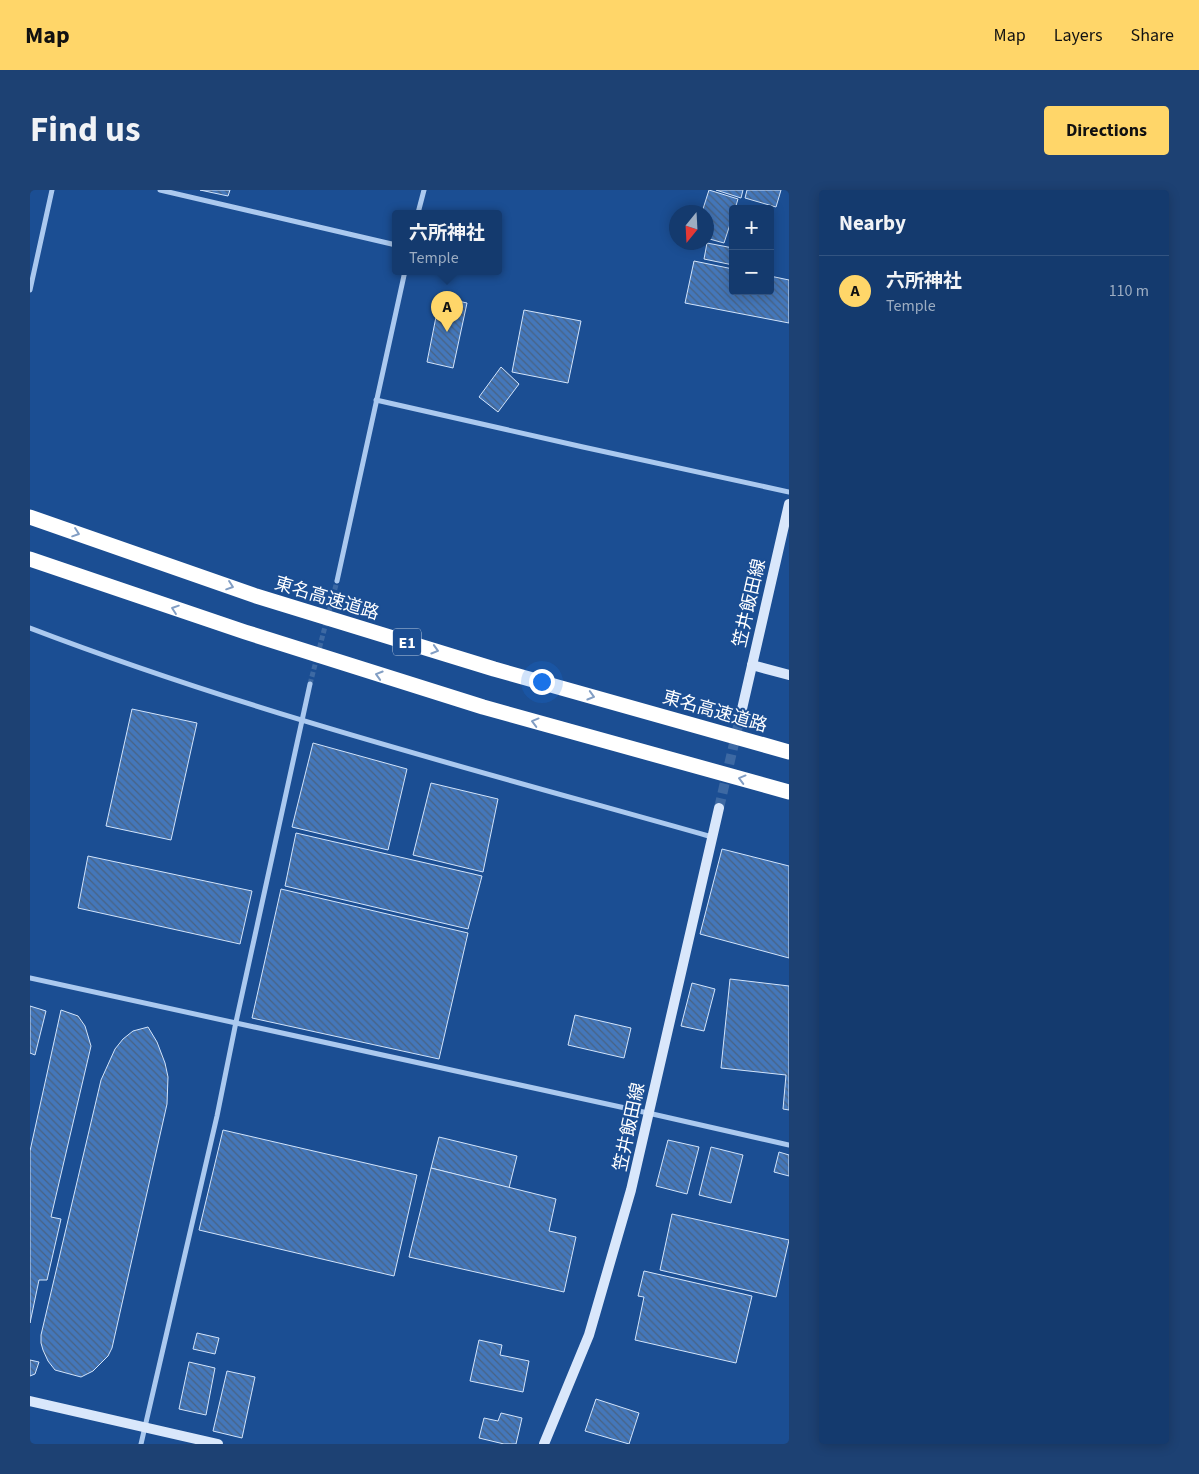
<!DOCTYPE html>
<meta charset="utf-8">
<style>
body{margin:0;font-family:"Source Sans 3","Noto Sans JP",sans-serif;background:#1d4173;color:#f1f3f6}
.controls{position:absolute;right:15px;top:15px;display:grid;overflow:hidden;border-radius:5px;box-shadow:0 2px 12px #0003}
.controls button{width:45px;height:45px;display:grid;place-items:center;padding:0;border:0;border-bottom:1px solid #335481;background:#143a6e;color:#f1f3f6;font:25px sans-serif}
.compass{position:absolute;left:639px;top:15px;width:45px;height:45px;border-radius:50%;background:#143a6e;box-shadow:0 2px 12px #0003;rotate:198deg}
.you{position:absolute;left:511px;top:491px;width:18px;height:18px;margin:-12px;border:4px solid #fff;border-radius:50%;background:#1a73e8;box-shadow:0 0 0 8px #1a73e833}
.badge{display:grid;place-items:center;width:32px;height:32px;border-radius:50%;background:#ffd669;color:#111;font-size:16px;font-weight:700}
.pin{position:absolute;translate:-50% -41px;filter:drop-shadow(0 1px 2px #0008)}
.pin::after{content:'';position:absolute;top:26px;width:18px;height:15px;background:inherit;clip-path:polygon(0 0,100% 0,50% 100%)}
.popup{position:absolute;left:362px;top:20px;width:110px;height:65px;box-sizing:border-box;display:grid;place-content:center;border-radius:5px;background:#143a6e;filter:drop-shadow(0 1px 4px #0005);font-size:16px;white-space:nowrap;color:#9dadc2}
.popup b{font-size:19px;color:#f1f3f6}
.popup::after{content:'';position:absolute;left:50%;top:100%;margin-left:-10px;border:10px solid transparent;border-top-color:#143a6e}
.list{margin:0;padding:0;list-style:none}
h2{display:flex;justify-content:space-between;align-items:center;height:65px;margin:0;padding:0 20px;font-size:21px}
h2 small{font-size:16px;font-weight:400;color:#9dadc2}
.list li{display:grid;grid-template-columns:32px 1fr auto;gap:15px;align-items:center;box-sizing:border-box;height:70px;padding:0 20px;border-top:1px solid #335481}
.list b{display:block;font-size:19px;white-space:nowrap}
.list p{margin:0;font-size:16px;white-space:nowrap;color:#9dadc2}
.list em{font-size:16px;font-style:normal;color:#9dadc2}
.map{position:relative;flex:none;width:759px;height:1254px;overflow:hidden;border-radius:5px}
header{display:flex;align-items:center;gap:30px;box-sizing:border-box;height:70px;padding:0 25px;background:#ffd669;color:#111}
header strong{font-size:24px}
nav{display:flex;gap:28px;margin-inline-start:auto;font-size:18px}
.intro{display:flex;align-items:center;justify-content:space-between;box-sizing:border-box;height:120px;padding:0 30px}
h1{margin:0;font-size:35px}
.button{padding:12px 22px;border-radius:5px;background:#ffd669;color:#111;font-size:18px;font-weight:700}
main{display:flex;gap:30px;padding:0 30px}
aside{flex:1;background:#143a6e;border-radius:5px;box-shadow:0 2px 12px #0003}
.map>svg:first-child{display:block}
.building{fill:url(#building-back-hatch);stroke:#d2e4fb}
.lines{fill:none;stroke-linecap:round;stroke-linejoin:round}
.street-tunnel{stroke:#3d69a3;stroke-width:5;stroke-dasharray:5 2.5;stroke-linecap:butt}
.secondary-tunnel{stroke:#3d69a3;stroke-width:10;stroke-dasharray:10 5;stroke-linecap:butt}
.street{stroke:#abc9ef;stroke-width:5}
.secondary{stroke:#d9e7fb;stroke-width:10}
.highway{stroke:#fff;stroke-width:15}
.oneway{stroke:#829ec4}
.labels{text-anchor:middle;stroke-width:4;stroke-linejoin:round;paint-order:stroke}
.shield{fill:#1b4e93;stroke:#bbcadf;stroke-width:1}
.shield-label{font-size:16px;font-weight:bold;fill:#fff}
.street-label{font-size:18px;fill:#fff;stroke:#1b4e93}
</style>
<header>
<strong>Map</strong>
<nav><a>Map</a><a>Layers</a><a>Share</a></nav>
</header>
<div class="intro"><h1>Find us</h1><a class="button">Directions</a></div>
<main>
<div class="map">
<svg width="759" height="1254" viewBox="0 0 759 1254">
<defs>
<pattern id="building-back-hatch" width="6" height="6" patternUnits="userSpaceOnUse" patternTransform="scale(1.25)"><rect width="6" height="6" fill="#4477ba"/><path d="M-1 5l2 2M0 0l6 6M5-1l2 2" fill="none" stroke="#486283"/></pattern>
</defs>
<rect width="100%" height="100%" fill="#1b4e93"/>
<g class="building">
<path d="M 170,0 L 200,0 L 198,6 Z"/>
<path d="M 679,0 L 708,9 L 705,19 L 703,19 L 703,25 L 694,53 L 676,48 L 676,22 L 672,22 Z"/>
<path d="M 686,0 L 713,0 L 711,8 Z"/>
<path d="M 717,0 L 751,0 L 746,17 L 715,8 Z"/>
<path d="M 677,53 L 703,58 L 703,75 L 674,69 Z"/>
<path d="M 664,71 L 703,79 L 703,101 L 740,101 L 740,86 L 759,90 L 759,133 L 655,113 Z"/>
<path d="M 410,107 L 437,113 L 423,178 L 397,172 Z"/>
<path d="M 494,120 L 551,131 L 538,193 L 482,182 Z"/>
<path d="M 471,177 L 489,194 L 468,222 L 449,207 Z"/>
<path d="M 102,519 L 167,533 L 141,650 L 76,636 Z"/>
<path d="M 283,553 L 377,579 L 358,660 L 262,637 Z"/>
<path d="M 401,593 L 468,609 L 453,682 L 383,665 Z"/>
<path d="M 266,643 L 452,686 L 438,739 L 255,696 Z"/>
<path d="M 692,659 L 759,676 L 759,768 L 670,744 Z"/>
<path d="M 58,666 L 222,701 L 210,754 L 48,718 Z"/>
<path d="M 251,699 L 438,743 L 409,869 L 222,828 Z"/>
<path d="M 700,789 L 759,796 L 759,920 L 753,919 L 756,885 L 691,878 Z"/>
<path d="M 662,793 L 685,799 L 674,841 L 651,836 Z"/>
<path d="M 0,816 L 16,821 L 5,865 L 0,863 Z"/>
<path d="M 31,820 L 48,826 L 55,836 L 61,856 L 21,1027 L 31,1029 L 17,1090 L 9,1090 L 0,1133 L 0,961 Z"/>
<path d="M 545,825 L 601,838 L 594,868 L 538,855 Z"/>
<path d="M 118,837 L 127,852 L 135,873 L 138,887 L 137,914 L 82,1158 L 78,1166 L 63,1181 L 51,1187 L 25,1180 L 18,1171 L 13,1160 L 11,1153 L 11,1145 L 71,890 L 85,859 L 93,849 L 103,841 Z"/>
<path d="M 193,940 L 387,985 L 364,1086 L 169,1040 Z"/>
<path d="M 409,947 L 487,966 L 479,998 L 401,978 Z"/>
<path d="M 638,950 L 669,957 L 657,1004 L 626,996 Z"/>
<path d="M 681,957 L 713,965 L 701,1013 L 669,1005 Z"/>
<path d="M 749,962 L 759,965 L 759,986 L 744,982 Z"/>
<path d="M 401,978 L 526,1009 L 519,1041 L 546,1047 L 534,1102 L 379,1067 Z"/>
<path d="M 642,1024 L 759,1050 L 746,1107 L 630,1080 Z"/>
<path d="M 614,1081 L 722,1106 L 706,1173 L 605,1150 L 614,1107 L 608,1106 Z"/>
<path d="M 167,1143 L 189,1148 L 185,1164 L 163,1159 Z"/>
<path d="M 449,1150 L 472,1155 L 470,1165 L 499,1171 L 493,1202 L 440,1191 Z"/>
<path d="M 0,1170 L 9,1172 L 5,1184 L 0,1186 Z"/>
<path d="M 159,1172 L 185,1178 L 176,1225 L 149,1219 Z"/>
<path d="M 197,1181 L 225,1187 L 212,1248 L 183,1241 Z"/>
<path d="M 566,1209 L 609,1223 L 599,1254 L 555,1241 Z"/>
<path d="M 471,1223 L 492,1228 L 486,1254 L 474,1254 L 449,1248 L 454,1228 L 468,1231 Z"/>
</g>
<g class="lines">
<path class="street-tunnel" d="M 280,494 L 307,391"/>
<path class="secondary-tunnel" d="M 689,618 L 712,519"/>
<g class="street">
<path d="M 130,0 L 366,55"/>
<path d="M 388,23 L 394,0"/>
<path d="M 0,100 L 22,0"/>
<path d="M 346,210 L 553,257 L 759,302"/>
<path d="M 307,391 L 375,81"/>
<path d="M 0,438 C 222,523 453,582 682,647"/>
<path d="M 0,788 L 618,923 L 759,955"/>
<path d="M 111,1254 L 187,926 L 206,832 L 280,494"/>
</g>
<g class="secondary">
<path d="M 722,475 L 759,485"/>
<path d="M 712,519 L 759,314"/>
<path d="M 0,1211 L 188,1254"/>
<path d="M 514,1254 L 559,1145 L 601,1000 L 689,618"/>
</g>
<g class="highway">
<path d="M 0,327 L 226,406 L 464,479 L 759,562"/>
<path d="M 0,369 L 215,442 L 453,517 L 759,602"/>
</g>
</g>
<defs><path id="oneway-chevron" d="M-2-3.5L2.5 0L-2 3.5" fill="none" stroke-width="1.6" stroke-linecap="round" stroke-linejoin="round" transform="scale(1.25)"/></defs>
<g class="oneway">
<use href="#oneway-chevron" transform="translate(46 343) rotate(19)"/>
<use href="#oneway-chevron" transform="translate(200 396) rotate(19)"/>
<use href="#oneway-chevron" transform="translate(145 419) rotate(-161)"/>
<use href="#oneway-chevron" transform="translate(405 460) rotate(17)"/>
<use href="#oneway-chevron" transform="translate(349 485) rotate(-163)"/>
<use href="#oneway-chevron" transform="translate(561 506) rotate(16)"/>
<use href="#oneway-chevron" transform="translate(505 532) rotate(-165)"/>
<use href="#oneway-chevron" transform="translate(712 589) rotate(-165)"/>
</g>
<g class="labels">
<rect class="shield" x="363" y="438.5" width="28" height="27" rx="4"/>
<g class="shield-label">
<text x="377" y="458">E1</text>
</g>
<g class="street-label">
<text transform="translate(297 408) rotate(17)" y="6">東名高速道路</text>
<text transform="translate(719 413) rotate(-77)" y="6">笠井飯田線</text>
<text transform="translate(685 521) rotate(16)" y="6">東名高速道路</text>
<text transform="translate(599 937) rotate(-78)" y="6">笠井飯田線</text>
</g>
</g>
</svg>
<div class="controls">
<button>+</button>
<button>−</button>
</div>
<svg class="compass" viewBox="-18 -18 36 36"><path d="M0-13l5 13h-10z" fill="#e53935"/><path d="M0 13l5-13h-10z" fill="#9dadc2"/></svg>
<div class="you"></div>
<div class="pin badge" style="left:417px;top:142px">A</div>
<div class="popup"><b>六所神社</b>Temple</div>
</div>
<aside>
<h2>Nearby<small></small></h2>
<ul class="list">
<li><span class="badge">A</span><div><b>六所神社</b><p>Temple</p></div><em>110 m</em></li>
</ul>
</aside>
</main>
